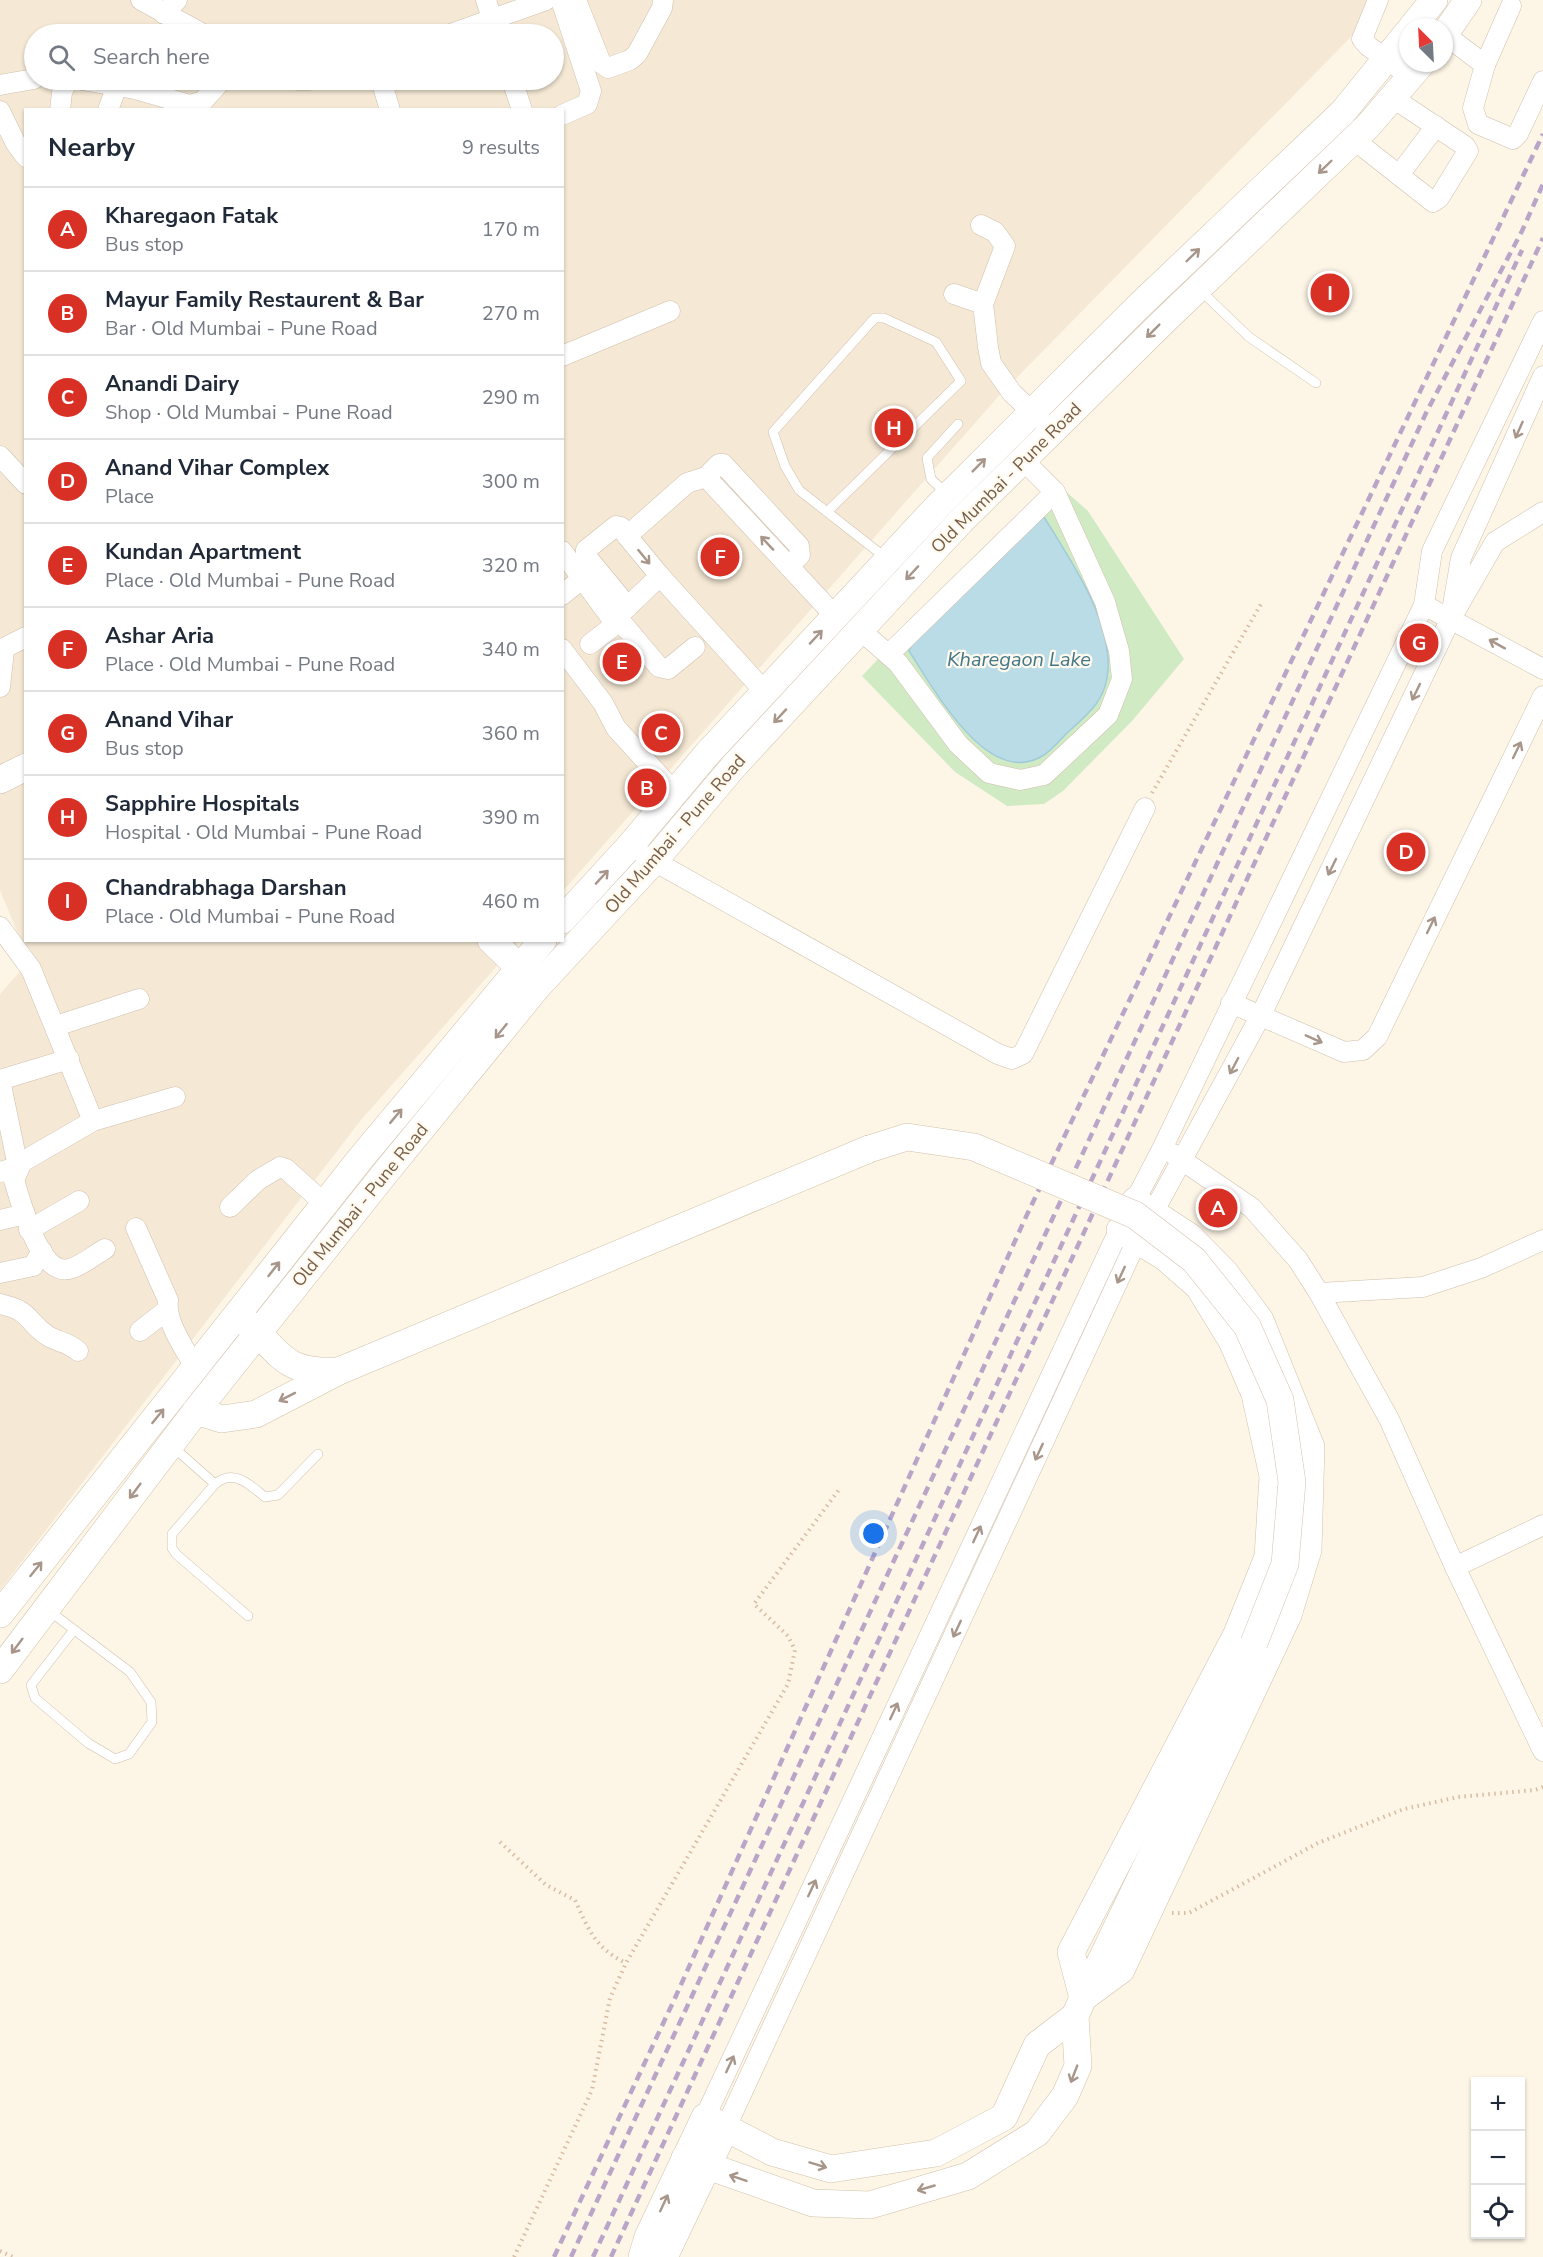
<!DOCTYPE html>
<meta charset="utf-8">
<style>
body{margin:0;font-family:"Nunito Sans",sans-serif;background:#f6f6f7;color:#1f2937}
.controls{position:absolute;right:18px;bottom:18px;display:grid;overflow:hidden;border-radius:0px;box-shadow:0 2px 4px #0004}
.controls button{width:54px;height:54px;display:grid;place-items:center;padding:0;border:0;border-bottom:2px solid #e0e1e3;background:#fff;color:#1f2937;font:30px sans-serif}
.compass{position:absolute;left:1399px;top:18px;width:54px;height:54px;border-radius:50%;background:#fff;box-shadow:0 2px 4px #0004;rotate:336deg}
.you{position:absolute;left:874px;top:1534px;width:21px;height:21px;margin:-15px;border:4px solid #fff;border-radius:50%;background:#1a73e8;box-shadow:0 0 0 9px #1a73e833}
.badge{display:grid;place-items:center;width:39px;height:39px;border-radius:50%;background:#d93025;color:#fff;font-size:20px;font-weight:700}
.pin{position:absolute;translate:-50% -50%;border:3px solid #fff;box-shadow:0 2px 6px #0006}
.list{margin:0;padding:0;list-style:none}
h2{display:flex;justify-content:space-between;align-items:center;height:78px;margin:0;padding:0 24px;font-size:26px}
h2 small{font-size:20px;font-weight:400;color:#747a83}
.list li{display:grid;grid-template-columns:39px 1fr auto;gap:18px;align-items:center;box-sizing:border-box;height:84px;padding:0 24px;border-top:2px solid #e0e1e3}
.list b{display:block;font-size:22px;white-space:nowrap}
.list p{margin:0;font-size:20px;white-space:nowrap;color:#747a83}
.list em{font-size:20px;font-style:normal;color:#747a83}
.icon{flex:none;width:33px;height:33px;fill:none;stroke:currentColor;stroke-width:2;stroke-linecap:round;stroke-linejoin:round}
.map{position:relative;flex:none;width:1543px;height:2257px;overflow:hidden}
.search{position:absolute;background:#fff;box-shadow:0 2px 4px #0004;left:24px;top:24px;width:540px;height:66px;display:flex;align-items:center;gap:15px;box-sizing:border-box;padding:0 21px;border-radius:33px;color:#747a83;font-size:22px}
.panel{position:absolute;background:#fff;box-shadow:0 2px 4px #0004;left:24px;top:108px;width:540px;height:834px;border-radius:0px}
.map>svg:first-child{display:block}
.residential{fill:#f5e9d5;fill-rule:evenodd}
.green{fill:#d0ebc4}
.water{fill:#badce7;stroke:#a0cbd9;stroke-width:1.5}
.lines{fill:none;stroke-linecap:round;stroke-linejoin:round}
.lane-casing{stroke:#cfbfac;stroke-width:10}
.street-casing{stroke:#cfbfac;stroke-width:21}
.secondary-casing{stroke:#d2c0a9;stroke-width:28}
.path{stroke:#d8bba0;stroke-width:4;stroke-dasharray:1.5 4.5;stroke-linecap:butt}
.lane{stroke:#fff;stroke-width:9}
.street{stroke:#fff;stroke-width:20}
.secondary{stroke:#fff;stroke-width:27}
.rail{stroke:#baa4c7;stroke-width:4.5;stroke-dasharray:9 6;stroke-linecap:butt}
.secondary-bridge-casing{stroke:#d2c0a9;stroke-width:28;stroke-linecap:butt}
.secondary-bridge{stroke:#fff;stroke-width:27}
.oneway{stroke:#a79689}
.labels{text-anchor:middle;stroke-width:4.5;stroke-linejoin:round;paint-order:stroke}
.street-label{font-size:18px;fill:#775e4a;stroke:#fffaed}
.water-label{font-size:20px;font-style:italic;fill:#43788b;stroke:#fffaed}
</style>
<div class="map">
<svg width="1543" height="2257" viewBox="0 0 1543 2257">
<rect width="100%" height="100%" fill="#fdf6e7"/>
<path class="residential" d="M 0,0 L 1387,0 L 997,398 L 563,891 L 562,110 L 26,110 L 26,940 L 519,941 L 361,1120 L 0,1590 L 0,994 L 29,961 L 0,890 ZM 34,34 L 554,34 L 554,80 L 34,80 Z"/>
<path class="green" d="M 1054,481 L 1088,511 L 1184,659 L 1132,721 L 1063,791 L 1044,804 L 1007,806 L 955,772 L 862,676 L 943,590 Z"/>
<path class="water" d="M 1041,512 C 1068,557 1111,616 1108,670 C 1106,701 1088,714 1067,733 C 1060,740 1052,750 1044,755 C 988,791 933,687 909,651 L 911,646 Z"/>
<g class="lines">
<defs>
<g id="lane">
<path d="M 1200,290 L 1249,337 L 1316,383"/>
<path d="M 947,494 L 931,479 L 927,458 L 958,424"/>
<path d="M 827,512 L 961,381 L 936,342 L 884,318 L 875,318 L 872,321 L 773,432 L 785,466 L 799,490 L 886,558"/>
<path d="M 172,1446 L 215,1484 L 172,1534 L 172,1548 L 176,1554 L 248,1616"/>
<path d="M 215,1484 C 234,1468 250,1485 265,1497 L 278,1495 L 318,1454"/>
<path d="M 48,1610 L 130,1672 L 151,1702 L 152,1722 L 129,1754 L 115,1759 L 88,1743 L 35,1698 L 31,1685 L 73,1631"/>
</g>
<g id="street">
<path d="M 141,0 L 203,34"/>
<path d="M 486,0 L 497,34"/>
<path d="M 561,0 L 591,91 L 587,104 L 562,115"/>
<path d="M 1378,0 L 1362,39 L 1368,46 L 1411,77"/>
<path d="M 578,5 L 601,63 L 608,68 L 630,60 L 637,54 L 662,8 L 663,0"/>
<path d="M 164,14 L 177,0"/>
<path d="M 451,34 L 546,0"/>
<path d="M 1444,34 L 1485,65 L 1473,108 L 1478,124 L 1513,139 L 1518,134 L 1543,81"/>
<path d="M 1485,65 L 1511,6"/>
<path d="M 82,80 L 135,89 L 190,105 L 203,101 L 222,80"/>
<path d="M 298,80 L 309,80"/>
<path d="M 381,80 L 390,110"/>
<path d="M 512,80 L 522,110"/>
<path d="M 0,85 L 34,79"/>
<path d="M 60,110 L 62,92 L 68,80"/>
<path d="M 108,110 L 117,86"/>
<path d="M 0,111 L 15,142 L 26,157"/>
<path d="M 1353,139 L 1433,202 L 1439,198 L 1468,151 L 1465,146 L 1393,98"/>
<path d="M 1399,175 L 1436,126"/>
<path d="M 981,225 L 995,232 L 1005,246 L 983,304 L 988,347 L 991,363 L 1012,393 L 1041,420"/>
<path d="M 954,294 L 983,304"/>
<path d="M 562,356 L 670,311"/>
<path d="M 0,456 L 26,484"/>
<path d="M 1023,460 L 1055,492"/>
<path d="M 706,477 L 719,464 L 723,464 L 799,546 L 800,555 L 789,567"/>
<path d="M 627,536 L 621,527 L 616,526 L 586,550 L 586,556 L 628,607"/>
<path d="M 562,551 L 612,619 L 611,628 L 590,644"/>
<path d="M 660,576 L 619,615 L 622,623 L 659,667 L 668,669 L 695,647"/>
<path d="M 562,595 L 584,577"/>
<path d="M 1424,605 L 1543,669"/>
<path d="M 1453,605 L 1461,558 L 1543,376"/>
<path d="M 860,630 L 898,663 L 958,744 L 989,773 L 1020,780 L 1044,775 L 1108,715 L 1122,679 L 1119,651 L 1105,602 L 1055,492 L 889,654"/>
<path d="M 562,649 L 603,703 L 616,728 L 675,793"/>
<path d="M 0,650 L 26,637"/>
<path d="M 0,687 L 4,650"/>
<path d="M 765,692 L 660,576 L 627,536 L 687,483 L 706,477 L 835,616"/>
<path d="M 645,856 L 998,1054 L 1012,1059 L 1023,1054 L 1145,808"/>
<path d="M 0,927 L 31,969 L 93,1121 L 175,1097"/>
<path d="M 1231,1003 L 1344,1052 L 1363,1050 L 1377,1037 L 1543,696"/>
<path d="M 56,1026 L 139,999"/>
<path d="M 93,1121 L 22,1162 L 14,1180 C 20,1199 39,1276 69,1269 C 80,1267 94,1255 105,1249"/>
<path d="M 1173,1154 L 1252,1208 L 1298,1260 L 1319,1293 L 1389,1419 L 1455,1567 L 1543,1751"/>
<path d="M 0,1172 L 18,1167 L 0,1080 L 69,1059"/>
<path d="M 230,1207 L 258,1180 L 280,1167 L 286,1169 L 325,1204"/>
<path d="M 0,1220 L 25,1214"/>
<path d="M 136,1228 L 168,1300 C 165,1323 185,1348 195,1368"/>
<path d="M 29,1230 L 79,1201"/>
<path d="M 0,1273 L 33,1266 L 42,1251"/>
<path d="M 1319,1293 L 1423,1287 L 1481,1268 L 1543,1240"/>
<path d="M 0,1304 C 34,1312 24,1320 48,1336 C 58,1342 68,1342 78,1351"/>
<path d="M 140,1331 L 167,1310"/>
<path d="M 1455,1567 L 1543,1525"/>
<path d="M 705,2117 L 1113,1243 L 1162,1149 L 1424,605 L 1432,551 L 1543,321"/>
<path d="M 726,2127 L 1131,1253 L 1261,1015 L 1450,620 L 1495,542 L 1543,512"/>
</g>
<g id="secondary">
<path d="M 1412,27 L 1434,0"/>
<path d="M 1444,35 L 1468,0"/>
<path d="M 0,780 L 26,767"/>
<path d="M 562,920 L 629,847 L 708,753 L 937,507 L 1141,304 L 1343,112 L 1408,32"/>
<path d="M 491,940 L 531,979"/>
<path d="M 1120,1230 L 1165,1257 L 1199,1287 L 1232,1341 L 1255,1394 L 1273,1476 L 1268,1557 L 1237,1634 L 1071,1952 L 1083,1998 L 1121,1970 L 1288,1615 L 1308,1550 L 1311,1447 L 1260,1320 L 1226,1274 L 1190,1237 L 1135,1201"/>
<path d="M 245,1321 C 283,1354 281,1373 338,1371"/>
<path d="M 196,1411 L 222,1419 L 256,1414 L 339,1371 L 869,1149"/>
<path d="M 0,1614 L 361,1158 L 543,940"/>
<path d="M 0,1670 L 196,1411 L 386,1172 L 538,986 L 654,861 L 733,767 L 961,521 L 1166,319 L 1368,126 L 1422,63"/>
<path d="M 685,2158 L 813,2203 L 870,2205 L 968,2176 L 1037,2133 L 1065,2096 L 1078,2066 L 1075,2016 L 1083,1998 L 1254,1643"/>
<path d="M 642,2257 L 648,2237 L 705,2117 L 772,2152 L 831,2169 L 936,2153 L 1004,2117 L 1037,2045 L 1075,2016"/>
<path d="M 664,2257 L 726,2127"/>
</g>
</defs>
<use href="#lane" class="lane-casing"/>
<use href="#street" class="street-casing"/>
<use href="#secondary" class="secondary-casing"/>
<g class="path">
<path d="M 1152,793 L 1261,604"/>
<path d="M 500,1842 L 546,1885 L 575,1900 C 588,1929 596,1949 626,1963"/>
<path d="M 1172,1913 L 1189,1913 L 1318,1843 L 1404,1809 L 1458,1797 L 1535,1790 L 1543,1787"/>
<path d="M 0,2251 L 13,2257"/>
<path d="M 514,2257 L 592,2090 L 610,1998 L 626,1963 L 788,1684 L 795,1650 L 788,1636 L 754,1604 L 841,1487"/>
</g>
<use href="#lane" class="lane"/>
<use href="#street" class="street"/>
<use href="#secondary" class="secondary"/>
<g class="rail">
<path d="M 554,2257 L 675,1998 L 1024,1221 L 1543,134"/>
<path d="M 571,2257 L 1427,411 L 1522,231 L 1543,184"/>
<path d="M 593,2257 L 1522,250"/>
<path d="M 611,2257 L 1543,238"/>
</g>
<defs>
<path id="secondary-bridge" d="M 869,1149 L 907,1137 L 974,1147 L 1135,1215 L 1194,1260 L 1247,1326 L 1280,1400 L 1292,1482 L 1285,1564 L 1254,1643"/>
</defs>
<use href="#secondary-bridge" class="secondary-bridge-casing"/>
<use href="#secondary-bridge" class="secondary-bridge"/>
</g>
<defs><path id="oneway-shaft" d="M-6 0H5M1.5-3L5.5 0L1.5 3" fill="none" stroke-width="1.6" stroke-linecap="round" stroke-linejoin="round" transform="scale(1.5)"/></defs>
<g class="oneway">
<use href="#oneway-shaft" transform="translate(1325 167) rotate(136)"/>
<use href="#oneway-shaft" transform="translate(1193 255) rotate(-44)"/>
<use href="#oneway-shaft" transform="translate(1153 331) rotate(135)"/>
<use href="#oneway-shaft" transform="translate(1519 430) rotate(114)"/>
<use href="#oneway-shaft" transform="translate(979 465) rotate(-45)"/>
<use href="#oneway-shaft" transform="translate(767 543) rotate(-133)"/>
<use href="#oneway-shaft" transform="translate(644 557) rotate(51)"/>
<use href="#oneway-shaft" transform="translate(912 573) rotate(133)"/>
<use href="#oneway-shaft" transform="translate(816 637) rotate(-47)"/>
<use href="#oneway-shaft" transform="translate(1497 644) rotate(-151)"/>
<use href="#oneway-shaft" transform="translate(1416 692) rotate(116)"/>
<use href="#oneway-shaft" transform="translate(780 716) rotate(133)"/>
<use href="#oneway-shaft" transform="translate(1517 750) rotate(-64)"/>
<use href="#oneway-shaft" transform="translate(1332 867) rotate(116)"/>
<use href="#oneway-shaft" transform="translate(602 877) rotate(-47)"/>
<use href="#oneway-shaft" transform="translate(1431 925) rotate(-64)"/>
<use href="#oneway-shaft" transform="translate(501 1031) rotate(129)"/>
<use href="#oneway-shaft" transform="translate(1314 1039) rotate(24)"/>
<use href="#oneway-shaft" transform="translate(1234 1066) rotate(118)"/>
<use href="#oneway-shaft" transform="translate(396 1116) rotate(-50)"/>
<use href="#oneway-shaft" transform="translate(274 1269) rotate(-52)"/>
<use href="#oneway-shaft" transform="translate(1121 1275) rotate(115)"/>
<use href="#oneway-shaft" transform="translate(287 1397) rotate(153)"/>
<use href="#oneway-shaft" transform="translate(158 1416) rotate(-51)"/>
<use href="#oneway-shaft" transform="translate(1039 1452) rotate(115)"/>
<use href="#oneway-shaft" transform="translate(135 1491) rotate(127)"/>
<use href="#oneway-shaft" transform="translate(977 1534) rotate(-65)"/>
<use href="#oneway-shaft" transform="translate(36 1569) rotate(-51)"/>
<use href="#oneway-shaft" transform="translate(957 1629) rotate(115)"/>
<use href="#oneway-shaft" transform="translate(17 1646) rotate(127)"/>
<use href="#oneway-shaft" transform="translate(894 1711) rotate(-65)"/>
<use href="#oneway-shaft" transform="translate(812 1888) rotate(-65)"/>
<use href="#oneway-shaft" transform="translate(730 2064) rotate(-65)"/>
<use href="#oneway-shaft" transform="translate(1074 2074) rotate(111)"/>
<use href="#oneway-shaft" transform="translate(818 2165) rotate(17)"/>
<use href="#oneway-shaft" transform="translate(738 2178) rotate(-161)"/>
<use href="#oneway-shaft" transform="translate(926 2188) rotate(164)"/>
<use href="#oneway-shaft" transform="translate(664 2203) rotate(-65)"/>
</g>
<g class="labels">
<g class="street-label">
<text transform="translate(1006 478) rotate(-45)" y="6">Old Mumbai - Pune Road</text>
<text transform="translate(675 834) rotate(-49)" y="6">Old Mumbai - Pune Road</text>
<text transform="translate(360 1205) rotate(-51)" y="6">Old Mumbai - Pune Road</text>
</g>
<g class="water-label">
<text x="1019" y="666">Kharegaon Lake</text>
</g>
</g>
</svg>
<div class="controls">
<button>+</button>
<button>−</button>
<button><svg class="icon" aria-label="locate" viewBox="0 0 24 24"><circle cx="12" cy="12" r="6"/><path d="M12 2v4M12 18v4M2 12h4M18 12h4"/></svg></button>
</div>
<svg class="compass" viewBox="-18 -18 36 36"><path d="M0-13l5 13h-10z" fill="#e53935"/><path d="M0 13l5-13h-10z" fill="#747a83"/></svg>
<div class="you"></div>
<div class="pin badge" style="left:1218px;top:1208px">A</div>
<div class="pin badge" style="left:647px;top:788px">B</div>
<div class="pin badge" style="left:661px;top:733px">C</div>
<div class="pin badge" style="left:1406px;top:852px">D</div>
<div class="pin badge" style="left:622px;top:662px">E</div>
<div class="pin badge" style="left:720px;top:557px">F</div>
<div class="pin badge" style="left:1419px;top:643px">G</div>
<div class="pin badge" style="left:894px;top:428px">H</div>
<div class="pin badge" style="left:1330px;top:293px">I</div>
<div class="search"><svg class="icon" aria-label="search" viewBox="0 0 24 24"><circle cx="10" cy="10" r="6"/><path d="M15 15l6 6"/></svg>Search here</div>
<section class="panel">
<h2>Nearby<small>9 results</small></h2>
<ul class="list">
<li><span class="badge">A</span><div><b>Kharegaon Fatak</b><p>Bus stop</p></div><em>170 m</em></li>
<li><span class="badge">B</span><div><b>Mayur Family Restaurent &amp; Bar</b><p>Bar · Old Mumbai - Pune Road</p></div><em>270 m</em></li>
<li><span class="badge">C</span><div><b>Anandi Dairy</b><p>Shop · Old Mumbai - Pune Road</p></div><em>290 m</em></li>
<li><span class="badge">D</span><div><b>Anand Vihar Complex</b><p>Place</p></div><em>300 m</em></li>
<li><span class="badge">E</span><div><b>Kundan Apartment</b><p>Place · Old Mumbai - Pune Road</p></div><em>320 m</em></li>
<li><span class="badge">F</span><div><b>Ashar Aria</b><p>Place · Old Mumbai - Pune Road</p></div><em>340 m</em></li>
<li><span class="badge">G</span><div><b>Anand Vihar</b><p>Bus stop</p></div><em>360 m</em></li>
<li><span class="badge">H</span><div><b>Sapphire Hospitals</b><p>Hospital · Old Mumbai - Pune Road</p></div><em>390 m</em></li>
<li><span class="badge">I</span><div><b>Chandrabhaga Darshan</b><p>Place · Old Mumbai - Pune Road</p></div><em>460 m</em></li>
</ul>
</section>
</div>
